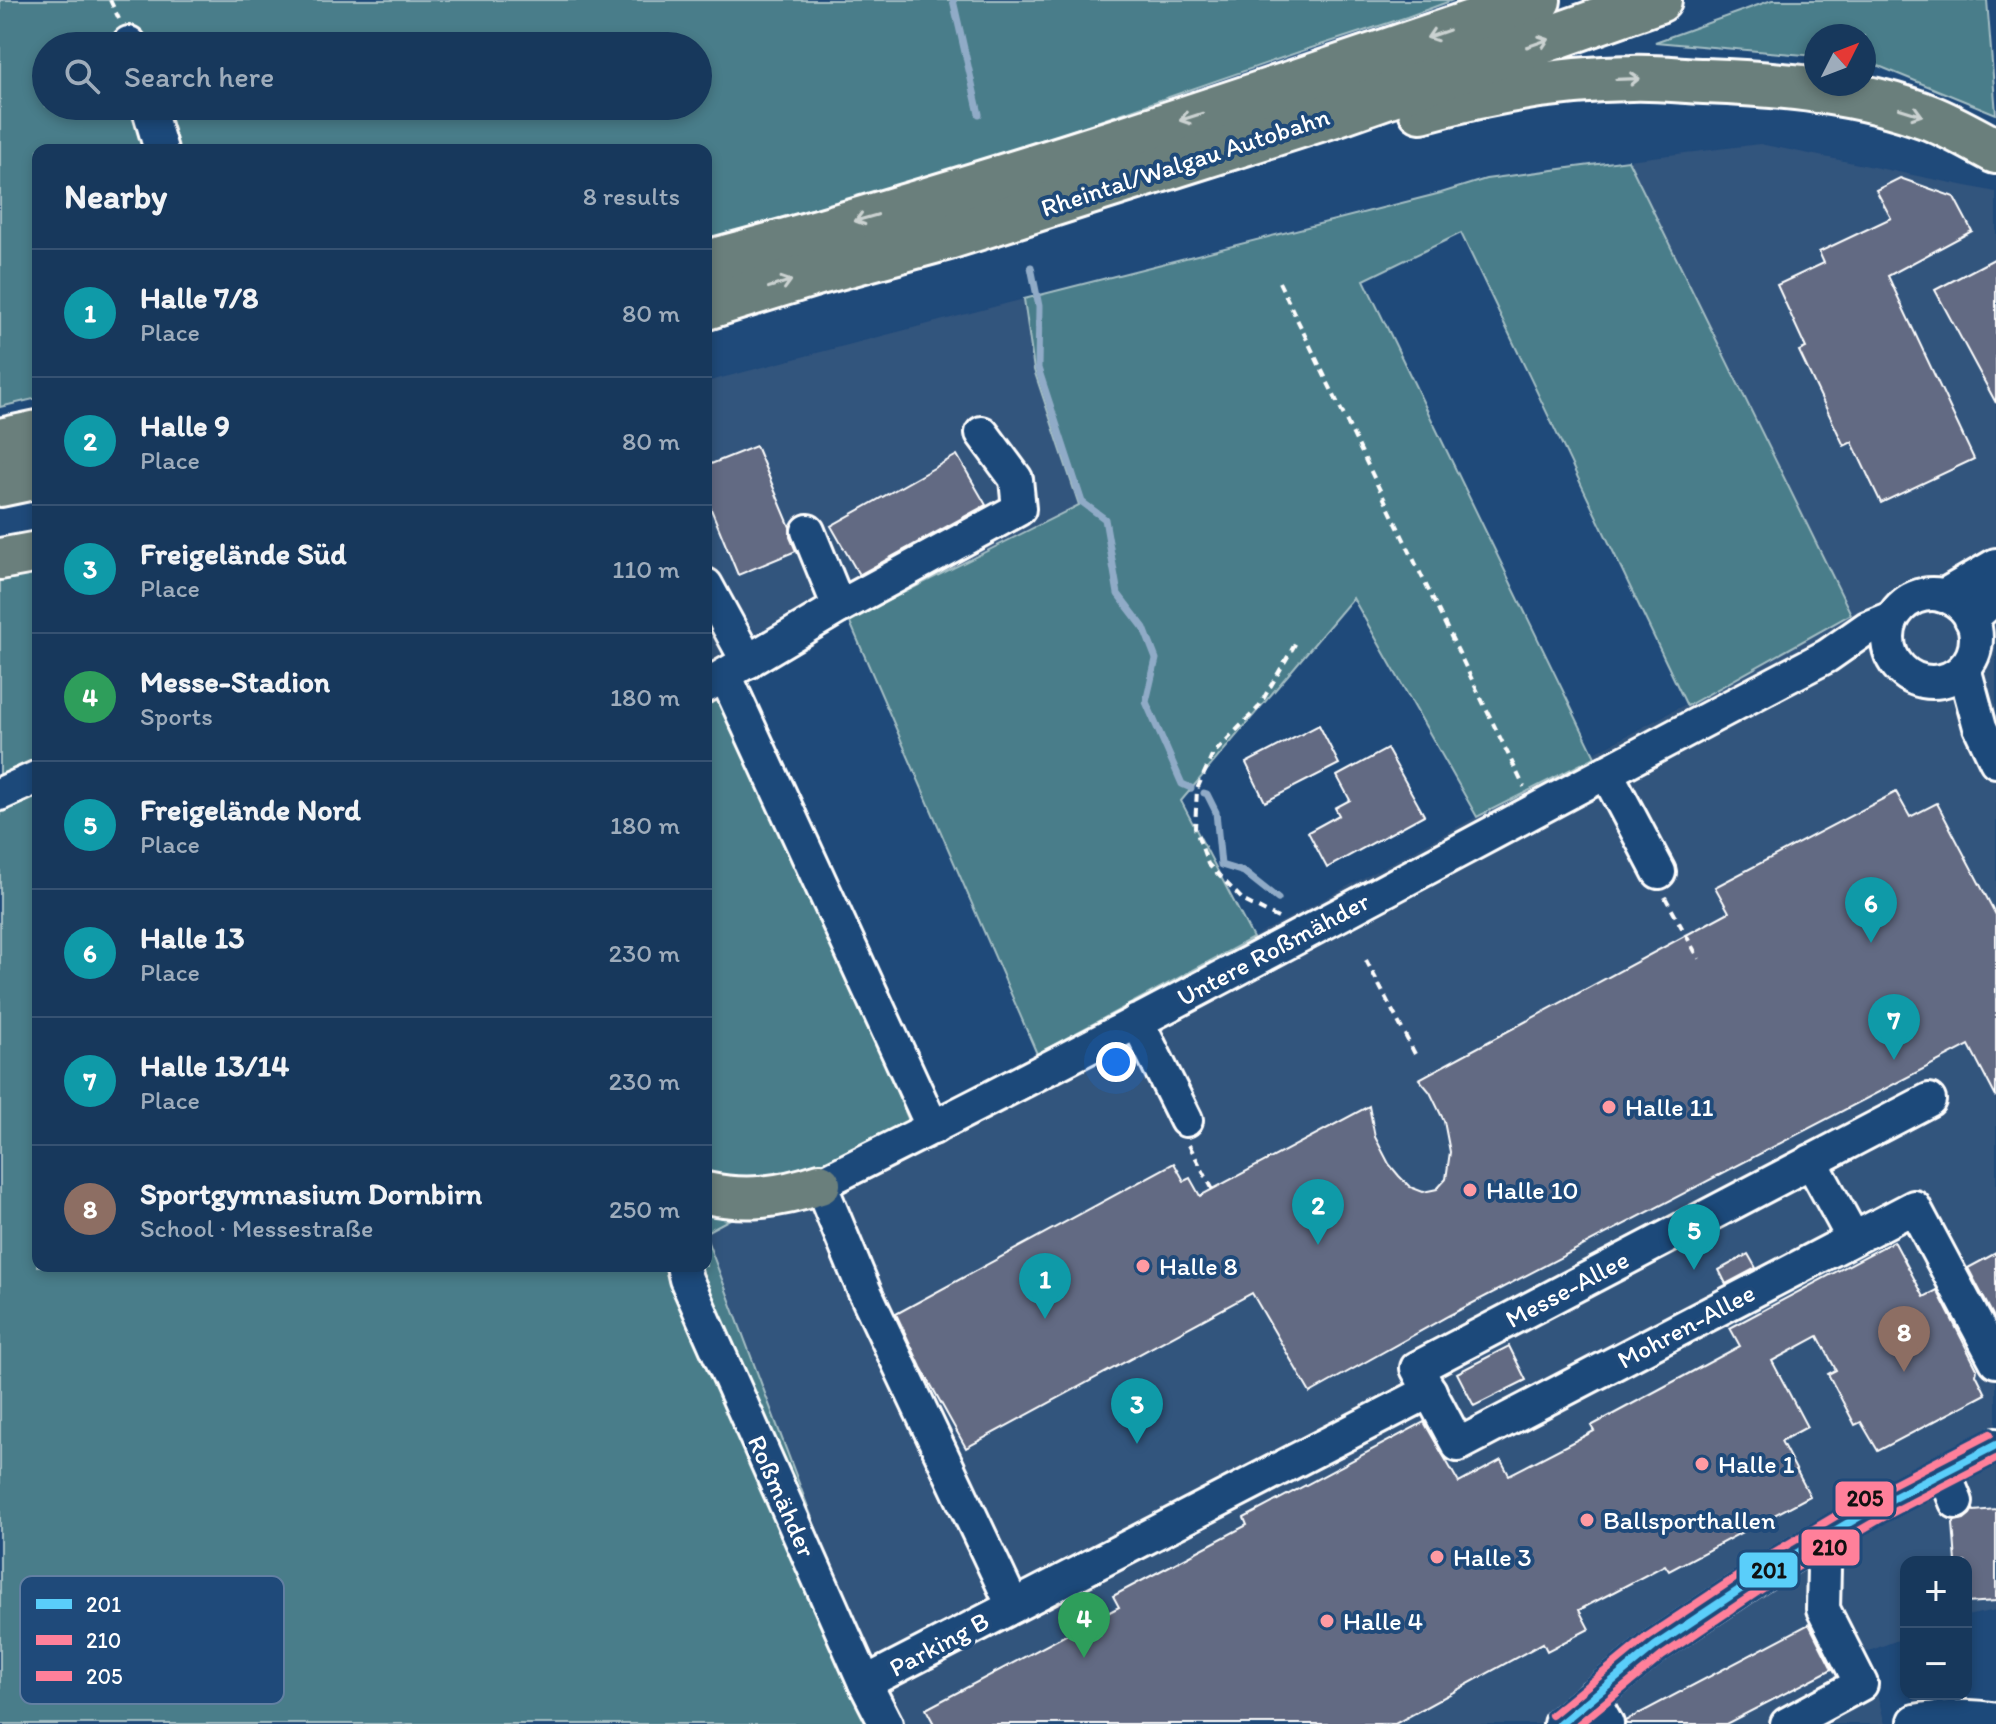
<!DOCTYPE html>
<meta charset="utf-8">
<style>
body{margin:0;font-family:Itim,sans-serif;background:#203f62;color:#f1f3f6}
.controls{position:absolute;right:24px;bottom:24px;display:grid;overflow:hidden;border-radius:16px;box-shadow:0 4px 12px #0003}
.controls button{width:72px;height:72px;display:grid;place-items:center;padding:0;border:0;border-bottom:2px solid #365272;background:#17385c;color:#f1f3f6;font:40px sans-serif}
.compass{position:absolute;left:1804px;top:24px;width:72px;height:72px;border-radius:50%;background:#17385c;box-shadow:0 4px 12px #0003;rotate:48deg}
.you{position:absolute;left:1116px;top:1062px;width:28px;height:28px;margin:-20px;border:6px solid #fff;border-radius:50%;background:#1a73e8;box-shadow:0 0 0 12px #1a73e833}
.badge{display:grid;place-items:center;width:52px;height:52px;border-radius:50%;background:#e69b98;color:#fff;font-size:26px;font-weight:700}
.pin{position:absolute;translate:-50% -66px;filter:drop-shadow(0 2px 4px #0008)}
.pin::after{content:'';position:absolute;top:42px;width:28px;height:24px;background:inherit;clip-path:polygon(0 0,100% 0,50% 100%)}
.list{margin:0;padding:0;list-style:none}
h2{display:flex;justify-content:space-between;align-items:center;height:104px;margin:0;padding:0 32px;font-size:34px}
h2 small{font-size:26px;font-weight:400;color:#9eacbb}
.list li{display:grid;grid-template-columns:52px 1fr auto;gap:24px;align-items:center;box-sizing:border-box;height:128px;padding:0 32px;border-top:2px solid #365272}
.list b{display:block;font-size:30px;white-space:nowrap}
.list p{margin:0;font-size:26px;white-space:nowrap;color:#9eacbb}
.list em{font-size:26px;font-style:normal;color:#9eacbb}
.icon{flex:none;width:44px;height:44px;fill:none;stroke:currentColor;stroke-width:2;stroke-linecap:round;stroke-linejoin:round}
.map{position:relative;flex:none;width:1996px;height:1724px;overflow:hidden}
.search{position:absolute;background:#17385c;box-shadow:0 4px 12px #0003;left:32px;top:32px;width:680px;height:88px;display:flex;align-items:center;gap:20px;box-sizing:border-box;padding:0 28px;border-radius:44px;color:#9eacbb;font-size:30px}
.panel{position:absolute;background:#17385c;box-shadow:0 4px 12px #0003;left:32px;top:144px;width:680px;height:1128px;border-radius:16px}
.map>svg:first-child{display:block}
.built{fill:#33547d}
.green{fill:#4a7d8a;stroke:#a4bec4;stroke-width:2;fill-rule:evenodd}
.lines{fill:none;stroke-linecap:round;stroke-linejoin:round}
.stream{stroke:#90abc7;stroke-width:7}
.building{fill:#626b83;stroke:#fff;stroke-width:2}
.minor-casing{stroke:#fff;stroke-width:38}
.major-casing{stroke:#fff;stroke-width:46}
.highway-casing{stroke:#fff;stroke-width:50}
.path{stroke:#fff;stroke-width:4;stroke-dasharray:8 6;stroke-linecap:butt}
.minor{stroke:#1f4a7a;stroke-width:32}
.major{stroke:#6b7f7c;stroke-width:40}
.highway{stroke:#6b7f7c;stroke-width:44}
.bus-1-casing{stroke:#1f4a7a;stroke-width:14}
.bus-2-casing{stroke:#1f4a7a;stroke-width:14}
.bus-3-casing{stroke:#1f4a7a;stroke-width:14}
.bus-1{stroke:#5acefa;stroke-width:8}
.bus-2{stroke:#ff809a;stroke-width:8}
.bus-3{stroke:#ff809a;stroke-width:8}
.oneway{stroke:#cbd2d1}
.poi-dot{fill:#ff9aa2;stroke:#1f4a7a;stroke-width:3}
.labels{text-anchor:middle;stroke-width:8;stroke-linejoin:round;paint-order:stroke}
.street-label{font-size:26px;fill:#fff;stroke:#1f4a7a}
.poi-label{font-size:26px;fill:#fff;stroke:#1f4a7a;text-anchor:start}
.key{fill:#1f4a7a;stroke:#6280a2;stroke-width:2}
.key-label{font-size:22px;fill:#fff}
.line-badge{stroke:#1f4a7a;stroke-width:3}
.pale-badge-label{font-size:22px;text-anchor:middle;font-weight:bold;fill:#111}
</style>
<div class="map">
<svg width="1996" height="1724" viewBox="0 0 1996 1724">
<rect width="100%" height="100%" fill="#1f4a7a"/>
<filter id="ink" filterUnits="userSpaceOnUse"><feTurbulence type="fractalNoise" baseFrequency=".0125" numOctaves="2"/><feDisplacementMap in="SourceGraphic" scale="16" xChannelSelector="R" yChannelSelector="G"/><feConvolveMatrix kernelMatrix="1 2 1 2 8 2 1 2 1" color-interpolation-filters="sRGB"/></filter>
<g filter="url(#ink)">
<g class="built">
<path d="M 1760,144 L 1996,192 L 1996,1610 L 1966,1616 L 1966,1562 L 1906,1562 L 1906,1637 L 1866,1652 L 1885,1724 L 894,1724 L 866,1661 L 706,1237 L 706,1232 L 1851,615 L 1628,160 Z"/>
<path d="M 1024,299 L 1034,370 L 1079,505 L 740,674 L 706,695 L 706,382 Z"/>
</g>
<g class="green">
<path d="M 0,0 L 1453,0 L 1407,17 L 1299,52 L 922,182 L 706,240 L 706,150 L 38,150 L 38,398 L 0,407 ZM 46,46 L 698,46 L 698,106 L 46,106 Z"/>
<path d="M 1772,0 L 1987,0 L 1996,114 L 1864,60 L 1864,36 L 1816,36 L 1816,56 L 1655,42 Z"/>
<path d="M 1628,160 L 1851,614 L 1687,706 L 1461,233 L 1364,280 L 1595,757 L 1477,817 L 1353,598 L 1181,801 L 1253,938 L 1037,1054 L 849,620 L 1079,505 L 1034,370 L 1024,299 L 1441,193 L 1486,179 Z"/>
<path d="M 38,570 L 38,1266 L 706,1266 L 706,1237 L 866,1661 L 894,1724 L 0,1724 L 0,577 Z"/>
<path d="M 725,690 L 910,1123 L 706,1232 L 706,701 Z"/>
</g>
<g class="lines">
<g class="stream">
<path d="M 953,0 L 979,114"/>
<path d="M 1031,267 L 1039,306 L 1038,368 L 1082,502 L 1105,519 L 1118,594 L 1144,628 L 1156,659 L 1146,702 L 1182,784 L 1191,788"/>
<path d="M 1204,793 L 1207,794 L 1216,812 L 1221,865 L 1244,872 L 1278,899"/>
</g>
</g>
<g class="building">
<path d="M 1900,178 L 1954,197 L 1972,231 L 1888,276 L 1974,459 L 1881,503 L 1852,442 L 1844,446 L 1799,351 L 1806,348 L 1777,285 L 1824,263 L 1819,252 L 1891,218 L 1876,190 Z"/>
<path d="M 1996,258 L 1996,403 L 1935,290 Z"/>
<path d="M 756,446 L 790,527 L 790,537 L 796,551 L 738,575 L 706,497 L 706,466 Z"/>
<path d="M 957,455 L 986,505 L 859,575 L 831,526 Z"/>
<path d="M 1319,725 L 1339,764 L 1265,802 L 1246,763 Z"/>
<path d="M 1387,749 L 1424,815 L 1327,868 L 1308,832 L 1339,815 L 1335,808 L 1350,800 L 1337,776 Z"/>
<path d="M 1896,792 L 1910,817 L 1937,803 L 1996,915 L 1996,1097 L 1969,1045 L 1448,1316 L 1310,1393 L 1252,1293 L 966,1448 L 921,1367 L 896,1314 L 1174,1163 L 1184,1181 L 1190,1178 L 1200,1196 L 1369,1106 L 1375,1137 L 1389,1164 L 1399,1176 L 1410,1187 L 1423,1192 L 1437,1189 L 1446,1179 L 1450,1152 L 1444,1121 L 1430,1092 L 1419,1079 L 1729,912 L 1715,887 Z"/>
<path d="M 1894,1241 L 1924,1297 L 1937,1290 L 1977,1369 L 1976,1374 L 1986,1394 L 1878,1451 L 1861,1422 L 1855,1425 L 1828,1374 L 1836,1370 L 1818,1336 L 1772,1361 L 1807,1427 L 1781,1441 L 1810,1496 L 1669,1571 L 1665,1565 L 1579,1610 L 1589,1629 L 1547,1651 L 1543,1643 L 1395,1724 L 934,1724 L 926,1709 L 1119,1607 L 1113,1596 L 1247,1525 L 1244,1518 L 1424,1422 L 1459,1483 L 1501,1460 L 1509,1475 L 1594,1431 L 1591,1426 L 1740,1346 L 1730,1328 Z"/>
<path d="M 1996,1253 L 1996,1321 L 1968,1268 Z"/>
<path d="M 1748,1254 L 1756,1268 L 1726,1284 L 1719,1270 Z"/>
<path d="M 1509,1346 L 1526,1380 L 1474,1406 L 1457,1373 Z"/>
<path d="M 1973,1509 L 1974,1511 L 1996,1509 L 1996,1601 L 1966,1603 L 1966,1562 L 1956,1562 L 1953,1523 L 1955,1521 L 1964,1519 L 1970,1514 Z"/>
<path d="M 1809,1624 L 1832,1669 L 1726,1724 L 1626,1724 L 1625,1721 Z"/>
</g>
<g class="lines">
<defs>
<g id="minor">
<path d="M 129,43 L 130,46"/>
<path d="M 148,106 L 161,150"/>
<path d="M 808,531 L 839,607"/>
<path d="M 706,585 L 748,662"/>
<circle cx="1932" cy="638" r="44"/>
<path d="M 1943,596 L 1996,565"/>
<path d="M 1971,619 L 1987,605 L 1996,586"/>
<path d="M 1964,668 L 1980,727 L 1996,761"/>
<path d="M 725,675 L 933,1128"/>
<path d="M 706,686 L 839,607 L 1019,509 L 1016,479 L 982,433"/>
<path d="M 1606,772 L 1659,872"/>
<path d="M 0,794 L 38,777"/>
<path d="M 1137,1021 L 1186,1120"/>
<path d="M 1929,1100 L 1417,1368 L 1458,1445 L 1914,1207 L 1996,1361"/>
<path d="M 1811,1161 L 1853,1238"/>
<path d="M 683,1266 L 686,1279 L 865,1683 L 886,1724"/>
<path d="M 1944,1472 L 1956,1502"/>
<path d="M 1013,1606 L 864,1290 L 820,1184 C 1159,1016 1491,831 1827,656 L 1867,628 L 1892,618"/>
<path d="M 865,1683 L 1430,1391"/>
<path d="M 1592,1697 L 1607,1724"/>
<path d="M 1915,1721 C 1943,1716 1969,1715 1996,1720"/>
<path d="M 1560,1724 L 1655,1646 L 1772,1568 L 1872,1509 L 1996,1445"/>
<path d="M 1787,1724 L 1861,1684 L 1823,1609 L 1824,1568 L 1814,1544"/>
</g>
<g id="major">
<path d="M 0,559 L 38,552"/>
<path d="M 706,1193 C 747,1202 780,1197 820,1184"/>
</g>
<g id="highway">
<path d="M 1421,110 C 1489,91 1561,79 1631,78 C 1655,77 1680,80 1704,81 C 1780,84 1858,90 1931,118 C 1953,127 1975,140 1996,151"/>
<path d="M 706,263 C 987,188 1263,94 1538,0"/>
<path d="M 706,307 L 819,272 L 948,237 L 1332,115 L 1659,0"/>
<path d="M 0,441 L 38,433"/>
<path d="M 0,484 L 38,476"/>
</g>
</defs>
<use href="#minor" class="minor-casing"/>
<use href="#major" class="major-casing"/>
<use href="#highway" class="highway-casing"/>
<g class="path">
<path d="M 110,0 L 119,19"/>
<path d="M 1279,282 L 1524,787"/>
<path d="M 1665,897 L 1699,959"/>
<path d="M 1278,918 L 1244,901 L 1208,864 L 1195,828 L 1197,789 L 1213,754 L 1258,708 L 1298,639"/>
<path d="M 1366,960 L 1416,1056"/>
<path d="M 1189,1145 L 1213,1190"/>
</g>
<use href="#minor" class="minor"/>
<use href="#major" class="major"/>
<use href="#highway" class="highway"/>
<defs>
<path id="bus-1" d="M 1560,1724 L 1655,1646 L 1772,1568 L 1872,1509 L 1996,1445"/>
<path id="bus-2" d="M 1579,1724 L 1662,1656 L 1778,1578 L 1878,1520 L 1996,1459"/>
<path id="bus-3" d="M 1552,1715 L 1648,1636 L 1765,1558 L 1866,1498 L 1990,1434"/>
</defs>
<use href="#bus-1" class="bus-1-casing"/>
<use href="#bus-2" class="bus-2-casing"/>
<use href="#bus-3" class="bus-3-casing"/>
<use href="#bus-1" class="bus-1"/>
<use href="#bus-2" class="bus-2"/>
<use href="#bus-3" class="bus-3"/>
</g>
<defs><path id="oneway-shaft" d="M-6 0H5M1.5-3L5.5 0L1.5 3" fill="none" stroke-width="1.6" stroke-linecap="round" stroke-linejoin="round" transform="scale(2)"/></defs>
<g class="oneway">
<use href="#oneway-shaft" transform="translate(1438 34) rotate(161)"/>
<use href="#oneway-shaft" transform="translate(1538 43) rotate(-19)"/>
<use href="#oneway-shaft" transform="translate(1628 79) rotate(-2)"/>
<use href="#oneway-shaft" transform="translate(1911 112) rotate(17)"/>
<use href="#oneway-shaft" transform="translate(1191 117) rotate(162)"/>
<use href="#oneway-shaft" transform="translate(866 218) rotate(164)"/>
<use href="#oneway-shaft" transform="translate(780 284) rotate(-17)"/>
</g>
</g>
<g class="poi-dot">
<circle cx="1609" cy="1107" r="8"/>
<circle cx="1470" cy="1190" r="8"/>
<circle cx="1143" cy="1266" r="8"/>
<circle cx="1702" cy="1464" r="8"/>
<circle cx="1587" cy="1520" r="8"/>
<circle cx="1437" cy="1557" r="8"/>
<circle cx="1327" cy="1621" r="8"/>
</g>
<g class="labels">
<g class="street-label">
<text transform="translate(1185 162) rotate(-18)" y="9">Rheintal/Walgau Autobahn</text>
<text transform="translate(1273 949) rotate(-28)" y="9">Untere Roßmähder</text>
<text transform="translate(1567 1289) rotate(-28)" y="9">Messe-Allee</text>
<text transform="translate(1686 1326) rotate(-28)" y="9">Mohren-Allee</text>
<text transform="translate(782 1496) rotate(66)" y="9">Roßmähder</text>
<text transform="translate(939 1644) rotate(-28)" y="9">Parking B</text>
</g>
<g class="poi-label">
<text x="1625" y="1116">Halle 11</text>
<text x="1486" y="1199">Halle 10</text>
<text x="1159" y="1275">Halle 8</text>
<text x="1718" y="1473">Halle 1</text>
<text x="1603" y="1529">Ballsporthallen</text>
<text x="1453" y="1566">Halle 3</text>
<text x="1343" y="1630">Halle 4</text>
</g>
</g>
<rect x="20" y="1576" width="264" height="128" rx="12" class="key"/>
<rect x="36" y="1599" width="36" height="10" fill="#5acefa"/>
<rect x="36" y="1635" width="36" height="10" fill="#ff809a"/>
<rect x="36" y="1671" width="36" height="10" fill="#ff809a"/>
<g class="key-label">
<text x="86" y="1612">201</text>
<text x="86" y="1648">210</text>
<text x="86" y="1684">205</text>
</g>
<g class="line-badge">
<rect x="1834" y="1480" width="61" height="38" rx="8" fill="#ff809a"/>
<rect x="1800" y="1528" width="61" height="39" rx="8" fill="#ff809a"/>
<rect x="1738" y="1551" width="61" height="38" rx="8" fill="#5acefa"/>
</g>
<g class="pale-badge-label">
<text x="1865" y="1506">205</text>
<text x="1830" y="1555">210</text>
<text x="1769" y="1578">201</text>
</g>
</svg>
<div class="controls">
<button>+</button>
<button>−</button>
</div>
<svg class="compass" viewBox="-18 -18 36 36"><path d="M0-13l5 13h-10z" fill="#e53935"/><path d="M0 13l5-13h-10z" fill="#9eacbb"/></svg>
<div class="you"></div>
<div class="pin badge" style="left:1045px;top:1319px;background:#0f9aa8">1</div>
<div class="pin badge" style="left:1318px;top:1245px;background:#0f9aa8">2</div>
<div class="pin badge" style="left:1137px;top:1444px;background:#0f9aa8">3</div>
<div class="pin badge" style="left:1084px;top:1658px;background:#2e9e5b">4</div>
<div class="pin badge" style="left:1694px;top:1270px;background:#0f9aa8">5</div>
<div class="pin badge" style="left:1871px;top:943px;background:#0f9aa8">6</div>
<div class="pin badge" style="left:1894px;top:1060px;background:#0f9aa8">7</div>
<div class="pin badge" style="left:1904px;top:1372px;background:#8d6e63">8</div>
<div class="search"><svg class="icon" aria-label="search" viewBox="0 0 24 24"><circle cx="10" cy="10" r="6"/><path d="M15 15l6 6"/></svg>Search here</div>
<section class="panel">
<h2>Nearby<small>8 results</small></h2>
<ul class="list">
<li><span class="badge" style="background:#0f9aa8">1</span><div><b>Halle 7/8</b><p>Place</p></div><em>80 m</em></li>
<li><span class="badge" style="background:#0f9aa8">2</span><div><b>Halle 9</b><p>Place</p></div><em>80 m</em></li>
<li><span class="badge" style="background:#0f9aa8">3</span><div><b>Freigelände Süd</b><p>Place</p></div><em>110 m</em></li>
<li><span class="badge" style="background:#2e9e5b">4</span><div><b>Messe-Stadion</b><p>Sports</p></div><em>180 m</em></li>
<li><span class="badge" style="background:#0f9aa8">5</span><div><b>Freigelände Nord</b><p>Place</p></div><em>180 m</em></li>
<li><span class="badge" style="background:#0f9aa8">6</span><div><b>Halle 13</b><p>Place</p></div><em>230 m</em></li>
<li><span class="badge" style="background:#0f9aa8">7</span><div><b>Halle 13/14</b><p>Place</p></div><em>230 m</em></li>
<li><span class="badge" style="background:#8d6e63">8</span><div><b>Sportgymnasium Dornbirn</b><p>School · Messestraße</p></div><em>250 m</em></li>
</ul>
</section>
</div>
